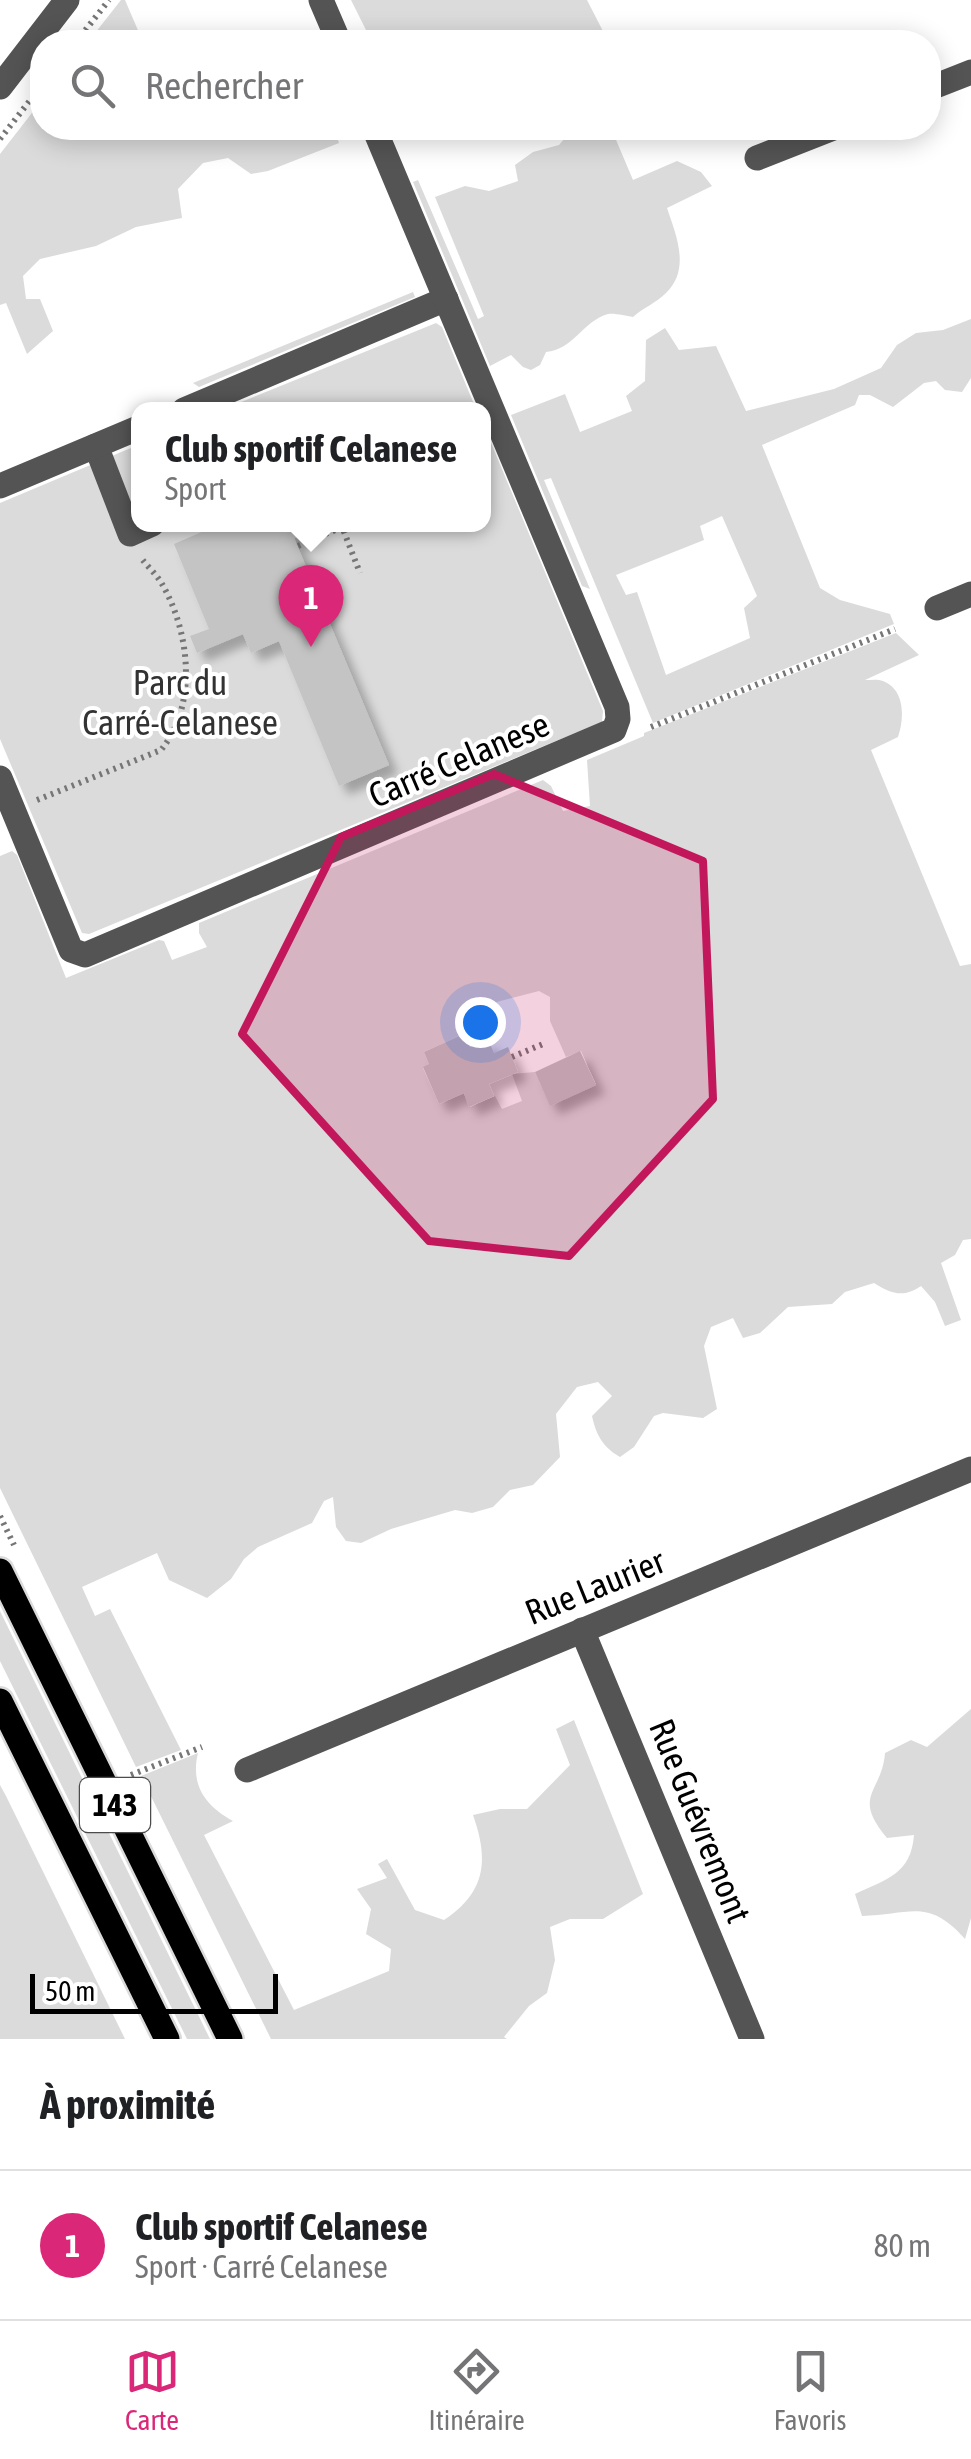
<!DOCTYPE html>
<html lang="fr">
<meta charset="utf-8">
<style>
body{margin:0;font-family:"Asap Condensed",sans-serif;background:#f2f2f2;color:#202124}
.scale{position:absolute;left:30px;bottom:25px;width:248px;box-sizing:border-box;padding-left:10px;border:5px solid #000;border-top:0;font-size:28px;line-height:35px;white-space:nowrap;color:#000;-webkit-text-stroke:8px #fff;paint-order:stroke}
.you{position:absolute;left:480px;top:1022px;width:35px;height:35px;margin:-25px;border:8px solid #fff;border-radius:50%;background:#1a73e8;box-shadow:0 0 0 15px #1a73e833}
.badge{display:grid;place-items:center;width:65px;height:65px;border-radius:50%;background:#db2777;color:#fff;font-size:32px;font-weight:700}
.pin{position:absolute;translate:-50% -82px;filter:drop-shadow(0 2px 5px #0008)}
.pin::after{content:'';position:absolute;top:52px;width:35px;height:30px;background:inherit;clip-path:polygon(0 0,100% 0,50% 100%)}
.popup{position:absolute;left:131px;top:402px;width:360px;height:130px;box-sizing:border-box;display:grid;place-content:center;border-radius:20px;background:#fff;filter:drop-shadow(0 2px 8px #0005);font-size:32px;white-space:nowrap;color:#757577}
.popup b{font-size:38px;color:#202124}
.popup::after{content:'';position:absolute;left:50%;top:100%;margin-left:-20px;border:20px solid transparent;border-top-color:#fff}
.list{margin:0;padding:0;list-style:none}
h2{display:flex;justify-content:space-between;align-items:center;height:130px;margin:0;padding:0 40px;font-size:42px}
h2 small{font-size:32px;font-weight:400;color:#757577}
.list li{display:grid;grid-template-columns:65px 1fr auto;gap:30px;align-items:center;box-sizing:border-box;height:150px;padding:0 40px;border-top:2px solid #e0e0e0}
.list b{display:block;font-size:38px;white-space:nowrap}
.list p{margin:0;font-size:32px;white-space:nowrap;color:#757577}
.list em{font-size:32px;font-style:normal;color:#757577}
.icon{flex:none;width:55px;height:55px;fill:none;stroke:currentColor;stroke-width:2;stroke-linecap:round;stroke-linejoin:round}
.map{position:relative;flex:none;width:971px;height:2039px;overflow:hidden}
.search{position:absolute;background:#fff;box-shadow:0 5px 25px #0003;left:30px;right:30px;top:30px;height:110px;display:flex;align-items:center;gap:25px;box-sizing:border-box;padding:0 35px;border-radius:40px;color:#757577;font-size:38px}
.sheet{height:280px;background:#fff}
nav{display:flex;justify-content:space-around;align-items:center;box-sizing:border-box;height:140px;border-top:2px solid #e0e0e0;background:#fff;font-size:28px;color:#757577}
nav a{display:grid;justify-items:center;gap:5px}
nav .on{color:#db2777}
.map>svg:first-child{display:block}
.green{fill:#dbdbdb;fill-rule:evenodd}
.building{fill:#c4c4c4;filter:url(#shadow)}
.lines{fill:none;stroke-linecap:round;stroke-linejoin:round}
.major-casing{stroke:#dbdbdb;stroke-width:30}
.path{stroke:#767676;stroke-width:6;stroke-dasharray:2.5 5;stroke-linecap:butt}
.minor{stroke:#545454;stroke-width:25}
.major{stroke:#000;stroke-width:25}
.marked{fill:#c2185b;fill-opacity:0.2;stroke:#c2185b;stroke-width:8;stroke-linejoin:round}
.labels{text-anchor:middle;stroke-width:8;stroke-linejoin:round;paint-order:stroke}
.shield{fill:#fff;stroke:#4c4c4c;stroke-width:2.5}
.shield-label{font-size:32px;font-weight:bold;fill:#000}
.park-label{font-size:35px;fill:#323232;stroke:#fff}
.street-label{font-size:35px;fill:#000;stroke:#fff}
</style>
<div class="map">
<svg width="971" height="2039" viewBox="0 0 971 2039">
<defs>
<filter id="shadow"><feDropShadow dx="9" dy="9" stdDeviation="5" flood-color="#0004"/></filter>
</defs>
<rect width="100%" height="100%" fill="#fff"/>
<g class="green">
<path d="M 121,0 L 125,0 L 143,42 L 88,42 Z"/>
<path d="M 351,0 L 587,0 L 607,39 L 604,42 L 372,42 Z"/>
<path d="M 42,100 L 42,128 L 334,128 L 339,143 L 268,171 L 251,174 L 228,158 L 203,163 L 178,189 L 182,218 L 136,227 L 96,246 L 40,259 L 23,276 L 26,299 L 40,299 L 53,331 L 27,354 L 6,303 L 0,305 L 0,154 Z"/>
<path d="M 561,128 L 611,128 L 633,180 L 677,161 L 701,172 L 712,186 L 667,208 C 676,235 691,269 666,293 C 656,303 643,308 633,317 C 626,316 615,313 608,314 C 583,321 573,350 546,352 L 540,365 L 531,370 L 523,367 L 511,355 L 490,366 L 413,182 L 418,180 L 478,319 L 484,316 L 435,197 L 465,186 L 489,191 L 518,181 L 515,165 L 533,152 L 559,145 L 564,139 Z"/>
<path d="M 413,292 L 415,297 L 199,387 L 193,383 Z"/>
<path d="M 971,319 L 971,378 L 962,392 L 945,390 L 936,381 L 924,383 L 893,407 L 870,395 L 859,395 L 855,405 L 762,445 L 820,588 L 840,600 L 890,614 L 894,624 L 653,723 L 551,478 L 544,480 L 590,589 L 582,586 L 511,415 L 565,394 L 580,432 L 632,411 L 626,396 L 645,381 L 646,340 L 665,328 L 679,350 L 716,346 L 746,411 L 834,389 L 881,368 L 897,345 L 916,333 L 943,330 ZM 722,516 L 757,596 L 744,608 L 750,638 L 666,675 L 637,592 L 626,595 L 616,575 L 704,540 L 700,526 Z"/>
<path d="M 436,323 L 442,327 L 476,409 L 224,409 Z"/>
<path d="M 484,426 L 603,711 L 602,722 L 89,934 L 82,933 L 0,739 L 0,503 L 138,445 L 138,524 L 484,524 Z"/>
<path d="M 896,633 L 919,655 L 865,680 C 871,680 878,679 883,681 C 906,690 904,720 898,737 L 871,750 L 960,966 L 971,964 L 971,1239 L 963,1240 L 955,1255 L 941,1263 L 961,1320 L 945,1326 L 935,1302 L 921,1286 C 904,1298 891,1294 874,1283 L 845,1292 L 832,1304 L 788,1307 L 760,1333 L 743,1338 L 733,1318 L 711,1327 L 704,1346 L 717,1409 L 703,1418 L 663,1413 L 654,1416 L 634,1447 L 620,1457 C 603,1447 596,1435 592,1416 L 612,1396 L 598,1382 L 577,1387 L 556,1414 L 560,1457 L 533,1485 L 510,1490 L 493,1507 L 472,1513 L 455,1510 L 391,1529 L 361,1543 L 346,1541 L 336,1527 L 333,1497 L 324,1501 L 312,1523 L 258,1547 L 244,1559 L 231,1579 L 207,1598 L 169,1580 L 157,1553 L 82,1587 L 95,1616 L 110,1609 L 181,1750 L 136,1767 L 0,1488 L 0,856 L 12,851 L 17,855 L 66,978 L 159,940 L 164,941 L 172,960 L 207,947 L 199,933 L 199,923 L 543,780 L 551,786 L 563,811 L 590,806 L 587,760 L 644,736 L 644,733 ZM 539,991 L 550,997 L 550,1021 L 566,1057 L 581,1051 L 596,1084 L 550,1105 L 535,1072 L 512,1074 L 522,1101 L 502,1109 L 495,1096 L 470,1107 L 464,1093 L 439,1104 L 423,1068 L 429,1064 L 424,1052 L 464,1034 L 474,1008 Z"/>
<path d="M 0,1611 L 210,2039 L 187,2039 L 0,1661 Z"/>
<path d="M 971,1709 L 971,1918 L 965,1939 C 928,1897 910,1915 862,1916 L 855,1894 C 887,1879 911,1874 914,1835 L 887,1838 C 851,1795 882,1793 885,1753 L 911,1740 L 927,1747 Z"/>
<path d="M 574,1720 L 643,1894 L 603,1919 L 570,1919 L 550,1927 L 555,1960 L 547,1993 L 529,2006 L 504,2037 L 507,2039 L 271,2039 L 141,1776 L 198,1753 C 190,1786 206,1806 233,1821 L 204,1835 L 294,2010 L 389,1971 L 391,1949 L 366,1934 L 371,1909 L 357,1889 L 387,1878 L 378,1864 L 387,1859 L 415,1910 L 444,1920 C 486,1892 489,1860 473,1815 L 500,1809 L 527,1809 L 570,1765 L 556,1729 Z"/>
<path d="M 0,1785 L 6,1796 L 125,2039 L 0,2039 Z"/>
</g>
<g class="building">
<path d="M 212,524 L 302,524 L 306,533 L 294,538 L 389,765 L 339,786 L 279,641 L 251,653 L 243,634 L 197,653 L 190,636 L 209,629 L 174,544 L 213,527 Z"/>
<path d="M 464,1034 L 470,1047 L 488,1039 L 494,1053 L 508,1047 L 518,1072 L 489,1084 L 494,1096 L 469,1107 L 464,1093 L 439,1104 L 423,1067 L 429,1064 L 424,1052 Z"/>
<path d="M 580,1051 L 596,1085 L 550,1106 L 535,1072 Z"/>
</g>
<g class="lines">
<defs>
<g id="major">
<path d="M 0,1571 L 230,2039"/>
<path d="M 0,1701 L 167,2039"/>
</g>
</defs>
<use href="#major" class="major-casing"/>
<g class="path">
<path d="M 76,42 L 109,0"/>
<path d="M 0,139 L 42,85"/>
<path d="M 341,524 L 360,573"/>
<path d="M 298,546 L 342,527"/>
<path d="M 651,727 L 895,629"/>
<path d="M 37,800 L 161,750 C 198,705 190,632 162,584 C 157,575 148,567 142,559"/>
<path d="M 512,1057 L 543,1044"/>
<path d="M 0,1516 L 14,1545"/>
<path d="M 131,1775 L 202,1747"/>
</g>
<g class="minor">
<path d="M 321,0 L 339,42"/>
<path d="M 0,87 L 67,0"/>
<path d="M 928,89 L 971,72"/>
<path d="M 757,158 L 833,128"/>
<path d="M 184,410 L 446,299"/>
<path d="M 96,446 L 130,534 L 152,524"/>
<path d="M 0,486 L 138,428"/>
<path d="M 937,608 L 971,594"/>
<path d="M 0,778 L 71,950 L 85,955 L 614,730 L 618,719 L 617,707 L 374,128"/>
<path d="M 582,1630 L 752,2039"/>
<path d="M 247,1770 L 971,1469"/>
</g>
<use href="#major" class="major"/>
</g>
<path class="marked" d="M 494,774 L 703,861 L 713,1099 L 569,1256 L 429,1241 L 242,1034 L 341,837 Z"/>
<g class="labels">
<rect class="shield" x="80" y="1778" width="70" height="54" rx="8"/>
<g class="shield-label">
<text x="115" y="1816">143</text>
</g>
<g class="park-label">
<text x="180" y="695">Parc du<tspan x="180" dy="40">Carré-Celanese</tspan></text>
</g>
<g class="street-label">
<text transform="translate(459 760) rotate(-23)" y="12">Carré Celanese</text>
<text transform="translate(595 1587) rotate(-22)" y="12">Rue Laurier</text>
<text transform="translate(700 1821) rotate(68)" y="12">Rue Guévremont</text>
</g>
</g>
</svg>
<div class="scale">50 m</div>
<div class="you"></div>
<div class="pin badge" style="left:311px;top:647px">1</div>
<div class="popup"><b>Club sportif Celanese</b>Sport</div>
<div class="search"><svg class="icon" aria-label="search" viewBox="0 0 24 24"><circle cx="10" cy="10" r="6"/><path d="M15 15l6 6"/></svg>Rechercher</div>
</div>
<section class="sheet">
<h2>À proximité<small></small></h2>
<ul class="list">
<li><span class="badge">1</span><div><b>Club sportif Celanese</b><p>Sport · Carré Celanese</p></div><em>80 m</em></li>
</ul>
</section>
<nav>
<a class="on"><svg class="icon" aria-label="map" viewBox="0 0 24 24"><path d="M3 6l6-2 6 2 6-2v14l-6 2-6-2-6 2zM9 4v14M15 6v14"/></svg>Carte</a>
<a><svg class="icon" aria-label="directions" viewBox="0 0 24 24"><path d="M12 3l9 9-9 9-9-9zM9 14v-3h6M13 9l2 2-2 2"/></svg>Itinéraire</a>
<a><svg class="icon" aria-label="saved" viewBox="0 0 24 24"><path d="M7 4h10v16l-5-4-5 4z"/></svg>Favoris</a>
</nav>
